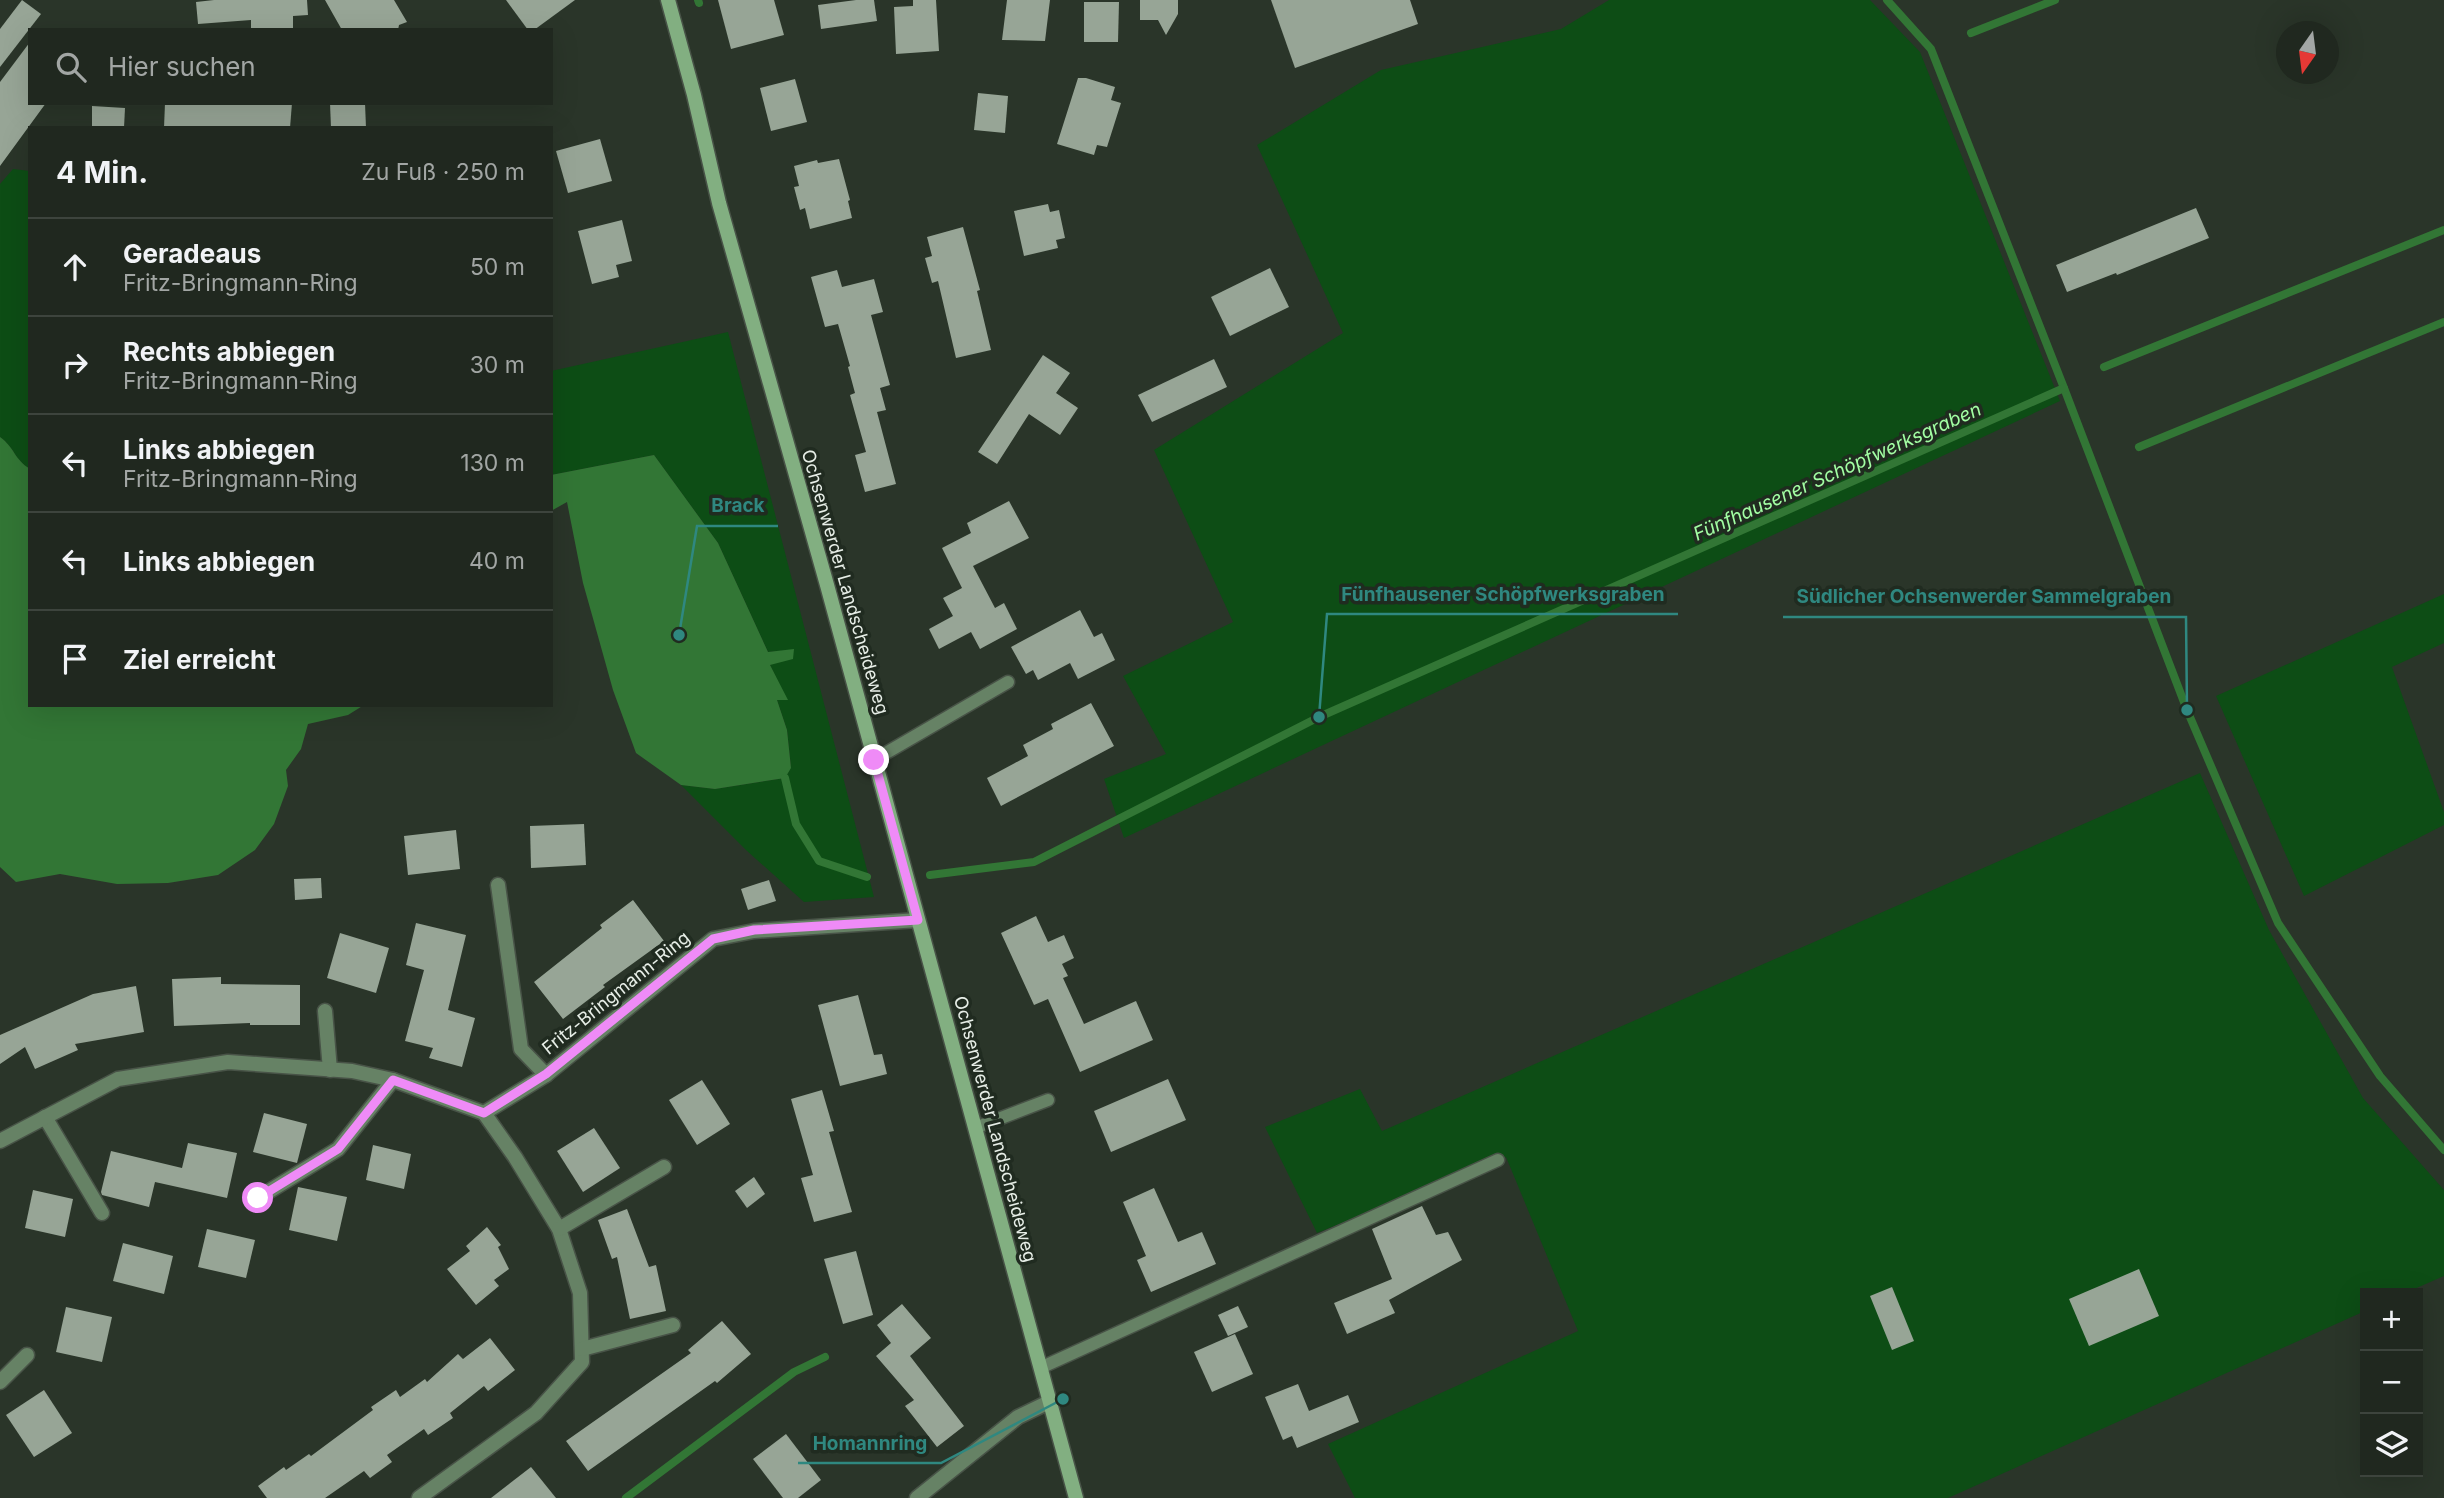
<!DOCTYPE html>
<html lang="de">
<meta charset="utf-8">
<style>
body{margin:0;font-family:Inter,sans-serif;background:#283028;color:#f1f3f6}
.controls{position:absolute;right:21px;bottom:21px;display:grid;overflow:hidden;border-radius:0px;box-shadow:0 7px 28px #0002}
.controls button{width:63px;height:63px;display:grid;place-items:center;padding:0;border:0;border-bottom:2px solid #3d443d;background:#20281f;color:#f1f3f6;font:35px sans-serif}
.compass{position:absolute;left:2276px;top:21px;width:63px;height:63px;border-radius:50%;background:#20281f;box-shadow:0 7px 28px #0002;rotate:194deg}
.stop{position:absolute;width:21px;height:21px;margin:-16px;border:5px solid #ef8bf7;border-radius:50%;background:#fff}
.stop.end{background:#ef8bf7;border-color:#fff;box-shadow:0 2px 7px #0008}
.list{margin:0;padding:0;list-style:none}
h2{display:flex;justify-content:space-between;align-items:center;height:91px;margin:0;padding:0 28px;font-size:30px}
h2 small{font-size:23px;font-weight:400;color:#a2a6a4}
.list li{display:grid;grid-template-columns:46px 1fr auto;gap:21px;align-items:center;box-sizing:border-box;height:98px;padding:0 28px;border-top:2px solid #3d443d}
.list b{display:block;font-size:26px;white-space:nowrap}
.list p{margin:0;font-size:23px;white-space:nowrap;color:#a2a6a4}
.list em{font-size:23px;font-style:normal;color:#a2a6a4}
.icon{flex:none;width:38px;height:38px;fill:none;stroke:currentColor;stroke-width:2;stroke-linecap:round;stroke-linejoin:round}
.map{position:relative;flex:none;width:2444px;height:1498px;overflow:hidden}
.search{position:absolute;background:#20281f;box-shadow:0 7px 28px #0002;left:28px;top:28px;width:525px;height:77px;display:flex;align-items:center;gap:18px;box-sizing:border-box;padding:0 24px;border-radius:0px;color:#a2a6a4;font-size:26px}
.panel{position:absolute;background:#20281f;box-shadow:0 7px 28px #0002;left:28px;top:126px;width:525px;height:581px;border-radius:0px}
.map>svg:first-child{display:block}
.green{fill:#0d4d15}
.water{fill:#327635}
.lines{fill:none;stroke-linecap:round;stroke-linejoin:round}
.stream{stroke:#327635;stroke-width:8}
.building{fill:#97a596}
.lane-casing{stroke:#485347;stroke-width:15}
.street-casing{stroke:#485347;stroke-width:17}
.secondary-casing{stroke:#485347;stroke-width:17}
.lane{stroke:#668265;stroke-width:12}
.street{stroke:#668265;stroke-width:14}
.secondary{stroke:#82af81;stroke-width:14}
.route{stroke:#ef8bf7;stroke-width:9}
.labels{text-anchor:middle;stroke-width:7;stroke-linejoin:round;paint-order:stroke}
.street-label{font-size:18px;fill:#e7eee7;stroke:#202b20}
.water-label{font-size:19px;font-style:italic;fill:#a2fea3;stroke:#202b20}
.leader{fill:none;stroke:#2f8880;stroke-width:2.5}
.callout-dot{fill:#2f8880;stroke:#202b20;stroke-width:2.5}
.callout-label{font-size:19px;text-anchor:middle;font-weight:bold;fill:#2f8880;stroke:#202b20;stroke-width:7;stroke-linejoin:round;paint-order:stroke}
</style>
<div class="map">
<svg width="2444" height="1498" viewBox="0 0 2444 1498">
<rect width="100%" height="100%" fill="#2a3529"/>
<g class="green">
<path d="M 1609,0 L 1870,0 L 1920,52 L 2060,401 L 1124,838 L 1104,779 L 1166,754 L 1123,676 L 1233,622 L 1154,450 L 1343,333 L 1257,145 L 1381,70 L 1561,29 Z"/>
<path d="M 13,169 L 30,171 L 30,469 C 14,459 15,448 0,437 L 0,184 Z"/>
<path d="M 728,332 L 874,897 L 804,902 L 746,850 L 681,785 L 715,789 L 785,778 L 791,767 L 787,730 L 777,700 L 787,700 L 770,665 L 794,650 L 768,652 L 718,543 L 654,455 L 551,475 L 551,371 Z"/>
<path d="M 2444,594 L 2444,643 L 2392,667 L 2444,812 L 2444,825 L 2304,896 L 2216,696 Z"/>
<path d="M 2200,773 L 2269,930 L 2363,1098 L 2444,1190 L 2444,1276 L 2405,1293 L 2365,1293 L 2365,1311 L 1948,1498 L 1355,1498 L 1328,1444 L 1578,1331 L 1506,1157 L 1317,1233 L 1265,1127 L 1360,1089 L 1382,1131 Z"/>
</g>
<g class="water">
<path d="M 0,437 C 15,448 14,459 30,469 L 30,705 L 364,705 L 348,715 L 308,724 L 301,749 L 286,770 L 288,786 L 274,824 L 255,850 L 218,875 L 168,883 L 117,884 L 60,874 L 16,882 L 0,867 Z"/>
<path d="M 654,455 L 718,543 L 768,652 L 794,649 L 793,659 L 770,665 L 788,700 L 777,700 L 787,730 L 791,768 L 785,778 L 715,789 L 681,785 L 636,753 L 613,690 L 594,622 L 583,583 L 567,502 L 551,511 L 551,475 Z"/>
</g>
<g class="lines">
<g class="stream">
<path d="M 698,0 L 699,3"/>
<path d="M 1887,0 L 1931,49 L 2064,388 L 2187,710 L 2278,923 L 2380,1076 L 2444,1150"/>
<path d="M 1971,33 L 2055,0"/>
<path d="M 2104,367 L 2444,230"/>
<path d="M 2139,447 L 2444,322"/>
<path d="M 785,778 L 796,824 L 819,861 L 867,877"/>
<path d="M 930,875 L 1034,862 L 1319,717 L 2064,388"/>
<path d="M 626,1498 L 794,1372 L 825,1357"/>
</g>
</g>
<g class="building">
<path d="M 22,0 L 41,14 L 0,67 L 0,29 Z"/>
<path d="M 214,0 L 307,0 L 308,15 L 293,16 L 293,30 L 251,30 L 251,20 L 198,24 L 196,2 Z"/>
<path d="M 325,0 L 394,0 L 407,22 L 399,25 L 398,30 L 342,30 Z"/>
<path d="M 506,0 L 575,0 L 534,30 L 528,30 Z"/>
<path d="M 718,0 L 774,0 L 784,35 L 731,49 Z"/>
<path d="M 856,0 L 874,0 L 877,21 L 821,29 L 818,5 Z"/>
<path d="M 913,0 L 936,0 L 939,51 L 896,54 L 894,7 L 913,6 Z"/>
<path d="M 1007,0 L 1050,0 L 1045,41 L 1002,40 Z"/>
<path d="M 1140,0 L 1178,0 L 1178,14 L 1166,35 L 1158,20 L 1140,20 Z"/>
<path d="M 1271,0 L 1410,0 L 1418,24 L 1295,68 Z"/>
<path d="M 1084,2 L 1119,2 L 1118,42 L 1084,42 Z"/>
<path d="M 30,42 L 30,103 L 46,103 L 0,166 L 0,82 Z"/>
<path d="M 1078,78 L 1086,78 L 1115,87 L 1111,100 L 1121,103 L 1107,147 L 1097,145 L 1094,155 L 1057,144 Z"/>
<path d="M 795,79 L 807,122 L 771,131 L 760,88 Z"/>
<path d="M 978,93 L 1008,96 L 1005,133 L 974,130 Z"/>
<path d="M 165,103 L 292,103 L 290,128 L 164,128 Z"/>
<path d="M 330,103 L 365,103 L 366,128 L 331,128 Z"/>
<path d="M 92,106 L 125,108 L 124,128 L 92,128 Z"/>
<path d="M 600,139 L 612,181 L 568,193 L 556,151 Z"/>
<path d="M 839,159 L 850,200 L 848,201 L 852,218 L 810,229 L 805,208 L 800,210 L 794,187 L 799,186 L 794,166 L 817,160 L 818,163 Z"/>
<path d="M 1048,204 L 1050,212 L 1059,210 L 1065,238 L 1056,240 L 1058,248 L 1024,256 L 1014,211 Z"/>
<path d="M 2196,208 L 2209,238 L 2117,275 L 2116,273 L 2067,292 L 2056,265 Z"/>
<path d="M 622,220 L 632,261 L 616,265 L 619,277 L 592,284 L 578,231 Z"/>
<path d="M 963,227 L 980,290 L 977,291 L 991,350 L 956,358 L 938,281 L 932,283 L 925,258 L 932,256 L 927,237 Z"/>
<path d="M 1270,268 L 1289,307 L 1230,336 L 1211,297 Z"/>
<path d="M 837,270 L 842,287 L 874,279 L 883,312 L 871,315 L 890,385 L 880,388 L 886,410 L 877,412 L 896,484 L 865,492 L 855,455 L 866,452 L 850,395 L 855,393 L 848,367 L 850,366 L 838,324 L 825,327 L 811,277 Z"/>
<path d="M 1043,355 L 1070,373 L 1056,393 L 1078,408 L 1060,435 L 1029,414 L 997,464 L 978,452 Z"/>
<path d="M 1214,359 L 1227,387 L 1152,422 L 1138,395 Z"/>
<path d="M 1009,501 L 1029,538 L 973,566 L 995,608 L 1004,603 L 1017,629 L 980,649 L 971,632 L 939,649 L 929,629 L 953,616 L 943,598 L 962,588 L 942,548 L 971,533 L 967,523 Z"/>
<path d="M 1080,610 L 1094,637 L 1102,633 L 1115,660 L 1078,679 L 1070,663 L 1038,680 L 1033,670 L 1026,674 L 1011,647 Z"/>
<path d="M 1091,703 L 1114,746 L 1001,806 L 987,778 L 1028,756 L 1023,745 L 1053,729 L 1051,724 Z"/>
<path d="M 584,824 L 586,865 L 531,868 L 530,826 Z"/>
<path d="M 456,830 L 460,869 L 408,875 L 404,836 Z"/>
<path d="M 321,878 L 322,898 L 295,900 L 294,879 Z"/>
<path d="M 769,880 L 776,901 L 748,910 L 741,889 Z"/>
<path d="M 633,900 L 664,941 L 603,985 L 605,987 L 563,1019 L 534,982 L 602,928 L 600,925 Z"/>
<path d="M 1036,916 L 1048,942 L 1064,935 L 1074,958 L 1062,964 L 1068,976 L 1063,978 L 1084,1024 L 1136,1001 L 1153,1040 L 1080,1072 L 1048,999 L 1034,1005 L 1001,933 Z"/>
<path d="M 416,923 L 466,935 L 448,1010 L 475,1018 L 462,1067 L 429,1058 L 433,1048 L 405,1041 L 424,970 L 406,965 Z"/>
<path d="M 340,933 L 389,948 L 376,993 L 327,978 Z"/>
<path d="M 221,977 L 221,984 L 300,985 L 300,1025 L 250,1025 L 250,1023 L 174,1026 L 172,979 Z"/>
<path d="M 136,986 L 144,1032 L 75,1044 L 78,1050 L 35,1069 L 25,1047 L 0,1064 L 0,1035 L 93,994 Z"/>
<path d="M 858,995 L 874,1055 L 882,1054 L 887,1074 L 840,1086 L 818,1005 Z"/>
<path d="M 1168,1079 L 1186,1120 L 1111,1152 L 1094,1111 Z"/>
<path d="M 702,1080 L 730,1124 L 697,1145 L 669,1100 Z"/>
<path d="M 822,1090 L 834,1131 L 829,1132 L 852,1212 L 814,1222 L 801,1178 L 813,1175 L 791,1099 Z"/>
<path d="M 264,1113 L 307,1124 L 297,1163 L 253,1152 Z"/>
<path d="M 594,1128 L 620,1168 L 583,1192 L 557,1151 Z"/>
<path d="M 188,1143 L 237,1153 L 227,1198 L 155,1182 L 149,1207 L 102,1195 L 101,1192 L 111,1151 L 182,1168 Z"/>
<path d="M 373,1145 L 411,1154 L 404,1189 L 366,1180 Z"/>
<path d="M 754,1177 L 765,1194 L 747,1208 L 735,1191 Z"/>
<path d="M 298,1187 L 347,1197 L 337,1241 L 289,1230 Z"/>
<path d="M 1154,1188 L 1178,1242 L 1202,1232 L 1216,1264 L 1151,1292 L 1137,1260 L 1146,1256 L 1123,1202 Z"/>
<path d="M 33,1190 L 73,1199 L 65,1237 L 25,1228 Z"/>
<path d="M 1422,1206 L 1436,1235 L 1448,1232 L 1462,1260 L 1389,1300 L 1395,1313 L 1347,1334 L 1334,1303 L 1392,1279 L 1372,1229 Z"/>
<path d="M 627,1209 L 649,1267 L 656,1265 L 666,1311 L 630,1319 L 617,1257 L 612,1259 L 598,1220 Z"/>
<path d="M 487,1227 L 501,1245 L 498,1247 L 509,1269 L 494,1280 L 499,1286 L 476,1305 L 447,1269 L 470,1251 L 466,1246 Z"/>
<path d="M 207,1229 L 255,1240 L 246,1278 L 198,1267 Z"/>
<path d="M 123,1243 L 173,1256 L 164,1294 L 113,1281 Z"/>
<path d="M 856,1251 L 873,1315 L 843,1324 L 824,1259 Z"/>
<path d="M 2139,1269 L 2159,1316 L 2089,1346 L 2069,1299 Z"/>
<path d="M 1892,1287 L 1914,1341 L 1892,1350 L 1870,1296 Z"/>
<path d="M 902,1304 L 931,1338 L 910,1356 L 964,1426 L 937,1447 L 905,1406 L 914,1400 L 876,1356 L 891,1343 L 877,1325 Z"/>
<path d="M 1238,1306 L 1248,1327 L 1228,1336 L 1218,1315 Z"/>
<path d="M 66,1307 L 112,1317 L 102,1362 L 56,1352 Z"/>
<path d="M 722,1321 L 751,1354 L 717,1383 L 715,1381 L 588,1471 L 566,1441 L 691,1353 L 688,1350 Z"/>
<path d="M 1235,1334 L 1253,1374 L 1212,1392 L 1194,1352 Z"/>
<path d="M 490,1338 L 515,1370 L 488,1391 L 484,1386 L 450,1413 L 453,1418 L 428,1435 L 424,1429 L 387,1455 L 392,1462 L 370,1478 L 364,1471 L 325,1498 L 267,1498 L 258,1486 L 284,1467 L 286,1470 L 309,1454 L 311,1456 L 373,1410 L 371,1407 L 396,1390 L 400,1397 L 425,1379 L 427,1382 L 458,1354 L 463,1359 Z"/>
<path d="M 1298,1384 L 1309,1411 L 1348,1395 L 1359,1422 L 1297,1448 L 1292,1436 L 1283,1440 L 1265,1397 Z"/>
<path d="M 44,1390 L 72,1433 L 34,1457 L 6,1415 Z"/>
<path d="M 786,1434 L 821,1480 L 798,1498 L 783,1498 L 753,1459 Z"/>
<path d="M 531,1467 L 556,1498 L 491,1498 Z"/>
</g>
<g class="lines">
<defs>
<g id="lane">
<path d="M 874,760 L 1008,682"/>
<path d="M 975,1128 L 1048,1100"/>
<path d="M 1040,1368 L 1498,1160"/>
</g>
<g id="street">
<path d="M 498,885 L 521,1049 L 546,1075"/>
<path d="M 325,1011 L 330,1070"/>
<path d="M 484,1113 L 546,1075 L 713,939 L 754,931 L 918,920"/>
<path d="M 45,1117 L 102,1213"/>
<path d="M 0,1141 L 118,1079 L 228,1062 L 352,1071 L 393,1080 L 484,1113 L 515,1157 L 559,1229 L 580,1293 L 582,1362 L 536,1413 L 419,1498"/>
<path d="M 258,1198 L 338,1149 L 393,1080"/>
<path d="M 559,1229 L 664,1167"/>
<path d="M 582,1349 L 673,1325"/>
<path d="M 0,1382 L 27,1355"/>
<path d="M 917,1498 L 1018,1417 L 1049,1402"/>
</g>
<path id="secondary" d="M 668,0 L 694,95 L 719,203 L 827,585 L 1076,1498"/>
</defs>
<use href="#lane" class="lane-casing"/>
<use href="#street" class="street-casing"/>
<use href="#secondary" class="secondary-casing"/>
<use href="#lane" class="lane"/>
<use href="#street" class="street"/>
<use href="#secondary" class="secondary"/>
</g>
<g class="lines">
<path class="route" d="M 258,1198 L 338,1149 L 393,1080 L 484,1113 L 546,1074 L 713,939 L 754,930 L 918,920 L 874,760"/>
</g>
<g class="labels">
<g class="street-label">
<text transform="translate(845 582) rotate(74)" y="6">Ochsenwerder Landscheideweg</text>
<text transform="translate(616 993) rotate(-39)" y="6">Fritz-Bringmann-Ring</text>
<text transform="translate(995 1129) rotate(75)" y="6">Ochsenwerder Landscheideweg</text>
</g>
<g class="water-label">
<text transform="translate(1837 471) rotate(-24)" y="7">Fünfhausener Schöpfwerksgraben</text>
</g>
</g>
<path class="leader" d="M679 635L697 526H778M1319 717L1327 614H1678M2187 710L2186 617H1783M1063 1399L941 1463H798"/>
<g class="callout-dot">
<circle cx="679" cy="635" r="7"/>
<circle cx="1319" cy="717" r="7"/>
<circle cx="2187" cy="710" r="7"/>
<circle cx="1063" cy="1399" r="7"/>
</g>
<g class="callout-label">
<text x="738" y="512">Brack</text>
<text x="1503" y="601">Fünfhausener Schöpfwerksgraben</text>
<text x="1984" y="603">Südlicher Ochsenwerder Sammelgraben</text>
<text x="870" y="1450">Homannring</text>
</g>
</svg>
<div class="controls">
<button>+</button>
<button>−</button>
<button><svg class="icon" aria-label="layers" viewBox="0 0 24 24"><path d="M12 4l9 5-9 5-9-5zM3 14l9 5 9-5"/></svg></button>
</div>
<svg class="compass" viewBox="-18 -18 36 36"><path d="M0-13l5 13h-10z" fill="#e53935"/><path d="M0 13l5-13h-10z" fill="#a2a6a4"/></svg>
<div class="stop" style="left:258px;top:1198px"></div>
<div class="stop end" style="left:874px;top:760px"></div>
<div class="search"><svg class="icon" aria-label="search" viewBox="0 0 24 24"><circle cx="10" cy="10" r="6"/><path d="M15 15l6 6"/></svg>Hier suchen</div>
<section class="panel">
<h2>4 Min.<small>Zu Fuß · 250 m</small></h2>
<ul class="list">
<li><svg class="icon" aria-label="ahead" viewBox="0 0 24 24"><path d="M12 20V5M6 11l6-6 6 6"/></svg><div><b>Geradeaus</b><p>Fritz-Bringmann-Ring</p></div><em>50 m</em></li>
<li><svg class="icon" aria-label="right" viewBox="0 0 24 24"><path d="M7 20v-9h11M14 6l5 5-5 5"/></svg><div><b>Rechts abbiegen</b><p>Fritz-Bringmann-Ring</p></div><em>30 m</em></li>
<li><svg class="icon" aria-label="left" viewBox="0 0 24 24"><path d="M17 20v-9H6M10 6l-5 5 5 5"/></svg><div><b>Links abbiegen</b><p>Fritz-Bringmann-Ring</p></div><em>130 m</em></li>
<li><svg class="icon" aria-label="left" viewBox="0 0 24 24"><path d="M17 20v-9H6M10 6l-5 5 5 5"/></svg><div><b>Links abbiegen</b></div><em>40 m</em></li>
<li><svg class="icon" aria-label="arrive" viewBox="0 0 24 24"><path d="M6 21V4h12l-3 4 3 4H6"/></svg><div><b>Ziel erreicht</b></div></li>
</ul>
</section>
</div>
